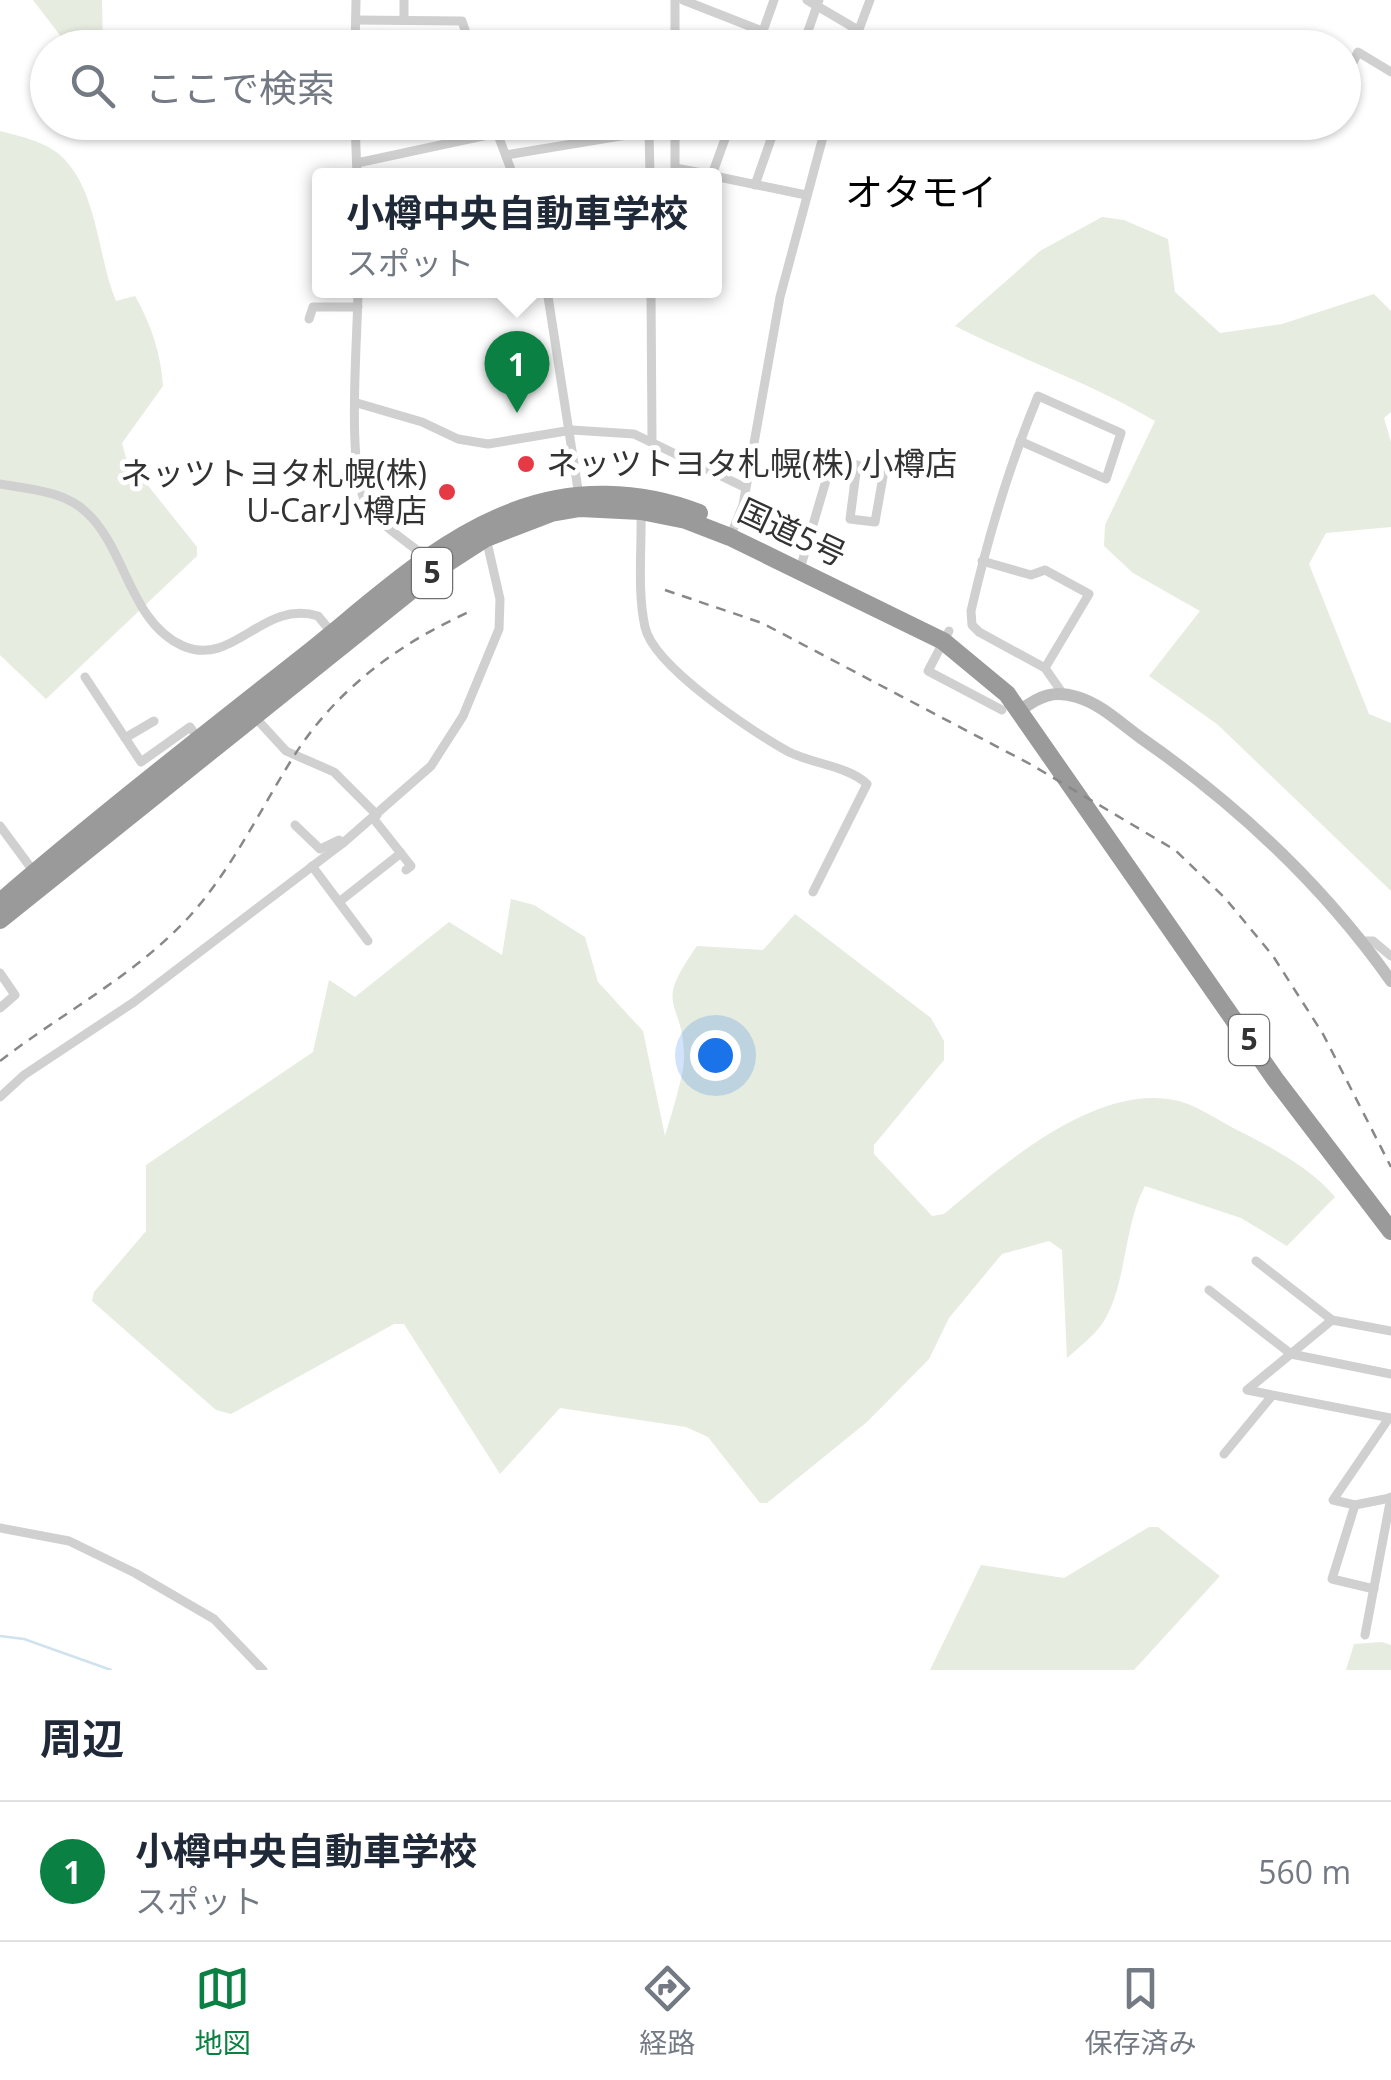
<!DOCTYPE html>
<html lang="ja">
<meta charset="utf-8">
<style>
body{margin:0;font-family:"Open Sans","Noto Sans JP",sans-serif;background:#f6f6f7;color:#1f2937}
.you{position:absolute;left:715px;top:1055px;width:35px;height:35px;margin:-25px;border:8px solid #fff;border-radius:50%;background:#1a73e8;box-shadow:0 0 0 15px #1a73e833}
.badge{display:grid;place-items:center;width:65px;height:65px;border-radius:50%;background:#0b8043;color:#fff;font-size:32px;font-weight:700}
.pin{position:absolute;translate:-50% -82px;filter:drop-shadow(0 2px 5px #0008)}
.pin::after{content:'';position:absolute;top:52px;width:35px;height:30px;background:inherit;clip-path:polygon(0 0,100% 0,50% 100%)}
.popup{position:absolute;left:312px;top:168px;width:410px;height:130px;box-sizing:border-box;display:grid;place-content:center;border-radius:10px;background:#fff;filter:drop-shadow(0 2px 8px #0005);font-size:32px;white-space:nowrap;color:#747a83}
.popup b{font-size:38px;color:#1f2937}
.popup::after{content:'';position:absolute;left:50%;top:100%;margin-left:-20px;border:20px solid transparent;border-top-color:#fff}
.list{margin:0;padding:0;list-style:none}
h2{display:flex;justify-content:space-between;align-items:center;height:130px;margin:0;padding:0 40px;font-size:42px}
h2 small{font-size:32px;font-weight:400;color:#747a83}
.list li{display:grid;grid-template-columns:65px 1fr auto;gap:30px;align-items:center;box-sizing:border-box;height:140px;padding:0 40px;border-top:2px solid #e0e1e3}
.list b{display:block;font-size:38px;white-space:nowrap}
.list p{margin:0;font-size:32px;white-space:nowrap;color:#747a83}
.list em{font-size:32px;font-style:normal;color:#747a83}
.icon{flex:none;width:55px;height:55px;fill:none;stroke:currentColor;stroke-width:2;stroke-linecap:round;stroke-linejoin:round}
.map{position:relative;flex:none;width:1391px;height:1670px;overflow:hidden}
.search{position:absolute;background:#fff;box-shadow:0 2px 8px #0004;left:30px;right:30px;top:30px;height:110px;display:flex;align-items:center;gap:25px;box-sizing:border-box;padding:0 35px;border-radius:55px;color:#747a83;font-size:38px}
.sheet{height:270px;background:#fff}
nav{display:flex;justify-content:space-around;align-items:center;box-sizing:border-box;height:140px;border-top:2px solid #e0e1e3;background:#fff;font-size:28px;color:#747a83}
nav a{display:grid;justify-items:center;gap:5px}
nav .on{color:#0b8043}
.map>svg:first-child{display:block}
.green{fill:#e6ecdf}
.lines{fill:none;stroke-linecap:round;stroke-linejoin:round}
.stream{stroke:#cfe2ee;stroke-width:2.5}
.street{stroke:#d0d0d0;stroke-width:9}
.secondary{stroke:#bdbdbd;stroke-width:12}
.highway{stroke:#9a9a9a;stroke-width:18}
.rail{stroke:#888;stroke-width:2.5;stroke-dasharray:10 8;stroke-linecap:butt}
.poi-dot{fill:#e63946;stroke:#fff;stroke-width:4}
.labels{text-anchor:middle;stroke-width:10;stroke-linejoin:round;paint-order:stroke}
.shield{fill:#fff;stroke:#707070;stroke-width:2.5}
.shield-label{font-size:30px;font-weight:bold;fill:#333}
.poi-label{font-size:32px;fill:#333;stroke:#fff;text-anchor:start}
.street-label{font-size:32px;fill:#333;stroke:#fff}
.quarter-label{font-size:38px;fill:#000;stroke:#fff}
</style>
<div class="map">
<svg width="1391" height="1670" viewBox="0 0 1391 1670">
<rect width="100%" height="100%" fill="#fff"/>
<g class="green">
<path d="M 33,0 L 102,0 L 103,47 L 69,47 Z"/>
<path d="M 0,131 C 22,137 49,142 65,160 C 98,195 98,258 116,301 L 135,296 C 151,324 161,354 163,386 L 122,443 L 126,458 L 197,547 L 197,556 L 46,699 L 0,655 Z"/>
<path d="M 1102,217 L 1124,220 L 1168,239 L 1175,292 L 1220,333 L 1282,324 L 1374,294 L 1391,311 L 1391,412 L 1384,418 L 1391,442 L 1391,527 L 1326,533 L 1309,564 L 1369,714 L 1391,723 L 1391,891 L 1217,724 L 1149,676 L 1200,611 L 1133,573 L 1104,546 L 1105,525 L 1155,421 C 1091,383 1022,360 955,326 L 1040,251 Z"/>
<path d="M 511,899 L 534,905 L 585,937 L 598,982 L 643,1031 L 665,1136 C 670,1119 684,1076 684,1058 C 684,997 651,1011 697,946 L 763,950 L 795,914 L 931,1018 L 944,1041 L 944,1060 L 874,1145 L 874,1154 L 932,1216 L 944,1214 C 1002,1166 1096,1081 1179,1101 C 1199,1106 1222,1123 1241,1132 C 1273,1148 1312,1169 1335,1197 L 1287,1246 L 1241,1218 L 1145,1186 C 1123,1226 1127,1287 1102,1324 C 1093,1337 1079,1347 1067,1358 L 1062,1250 L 1049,1241 L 1002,1254 L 949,1318 L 929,1359 L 867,1422 L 767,1503 L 760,1503 L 708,1437 L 686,1427 L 560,1408 L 500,1474 L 404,1324 L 394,1324 L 231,1414 L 216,1410 L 92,1301 L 94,1292 L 146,1231 L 146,1165 L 313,1052 L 329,980 L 355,997 L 449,922 L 502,955 Z"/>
<path d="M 1149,1527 L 1158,1527 L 1220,1576 L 1134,1670 L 930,1670 L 981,1565 L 1064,1578 Z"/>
<path d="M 1382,1642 L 1391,1645 L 1391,1670 L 1346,1670 L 1354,1644 Z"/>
</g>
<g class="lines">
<path class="stream" d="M 0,1636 L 24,1639 L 111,1670"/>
<g class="street">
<path d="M 404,0 L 404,20"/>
<path d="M 683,0 L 762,31"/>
<path d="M 807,0 L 858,30"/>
<path d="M 356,20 L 462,21 L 471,48"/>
<path d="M 355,48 L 356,0"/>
<path d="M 675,48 L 675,0"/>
<path d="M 757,48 L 774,0"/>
<path d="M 802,48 L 819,0"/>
<path d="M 852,48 L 870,0"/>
<path d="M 1344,82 L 1358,52 L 1391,72"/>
<path d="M 355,122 L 357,175"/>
<path d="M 493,122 L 513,175"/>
<path d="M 675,124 L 675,168 L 713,175"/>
<path d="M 649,132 L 650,175"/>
<path d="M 506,155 L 675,127"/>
<path d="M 357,163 L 497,133"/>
<path d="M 712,175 L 731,122"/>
<path d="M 714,176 L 806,195"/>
<path d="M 755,185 L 777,122"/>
<path d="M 358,290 C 358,337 345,474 368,507 C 382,527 408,542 427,558"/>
<path d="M 547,290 L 579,496"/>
<path d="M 651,290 L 652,441"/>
<path d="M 309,319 L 313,307 L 358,307"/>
<path d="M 357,403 L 422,422 L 458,439 L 488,444 L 572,430 L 634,434 L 744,487"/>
<path d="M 1020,441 L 1106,479 L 1121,433 L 1038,396 C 1009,466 988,537 971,611 L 972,625 L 979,632 L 1045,668 L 1063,694"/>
<path d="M 0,484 C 29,489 64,491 86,512 C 126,548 130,623 183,646 C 234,668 262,599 318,616 L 333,634"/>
<path d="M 641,511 C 642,548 637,591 645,627 C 653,666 754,733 789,752 C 813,764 848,766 867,784 L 813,892"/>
<path d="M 730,537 L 743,505 L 780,297 L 827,122"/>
<path d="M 982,561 L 1031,575 L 1045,570 L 1089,594 L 1045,668"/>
<path d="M 800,569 L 832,460 L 884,471 L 875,522 L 850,519 L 857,465"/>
<path d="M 949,631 L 928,671 L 1002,710"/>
<path d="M 85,677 L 141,762 L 190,727 L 200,741"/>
<path d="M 253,715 L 286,751 L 334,772 L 377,815"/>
<path d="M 125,738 L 154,721"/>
<path d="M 373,818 L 411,866 L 406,870"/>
<path d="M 295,825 L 320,849 L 339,840 L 343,843"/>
<path d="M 0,826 L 34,872"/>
<path d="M 312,866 L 368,941"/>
<path d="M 339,902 L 401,853"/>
<path d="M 1360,941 L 1373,941 L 1391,956"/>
<path d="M 0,973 L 15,995 L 0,1008"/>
<path d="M 0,1097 L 24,1075 L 134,1002 L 343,843 L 431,766 L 463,716 L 499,629 L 500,599 L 486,538"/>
<path d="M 1256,1261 L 1332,1320"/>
<path d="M 1209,1290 L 1291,1354 L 1391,1374"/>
<path d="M 1391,1331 L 1332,1320 L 1247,1390 L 1391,1418"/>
<path d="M 1389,1418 L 1333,1500 L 1355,1505 L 1390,1498"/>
<path d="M 1224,1454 L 1271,1397"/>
<path d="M 1355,1505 L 1332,1579 L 1374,1589"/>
<path d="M 0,1528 L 69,1541 L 135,1573 L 214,1619 L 263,1670"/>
<path d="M 1365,1635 L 1391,1497"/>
</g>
<path class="secondary" d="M 1021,710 C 1039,696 1054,690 1077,697 C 1101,704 1120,723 1141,738 C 1236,804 1323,885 1391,981"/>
<g class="highway">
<path d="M 0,902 C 100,816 204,735 308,653 C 372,602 436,540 514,511 C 573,488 640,490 699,513"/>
<path d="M 0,920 L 438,569 L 486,538 L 551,513 L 580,508 L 641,511 L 686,520 L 730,537 L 943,641 L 1007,694 L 1275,1079 L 1391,1231"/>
</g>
<g class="rail">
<path d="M 665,590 L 762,623 L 1030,764 L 1175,850 L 1225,898 L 1273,956 L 1323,1034 L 1391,1167"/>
<path d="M 0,1061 C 62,1013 134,976 188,918 C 231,871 259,812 292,759 C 336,689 398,644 471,611"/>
</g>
</g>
<g class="poi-dot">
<circle cx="526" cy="464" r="10"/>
<circle cx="447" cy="492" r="10"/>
</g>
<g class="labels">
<g class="shield">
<rect x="412" y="548" width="40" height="50" rx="8"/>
<rect x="1229" y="1015" width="40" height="50" rx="8"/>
</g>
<g class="shield-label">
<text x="432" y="583">5</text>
<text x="1249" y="1050">5</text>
</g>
<g class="poi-label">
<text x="546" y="475">ネッツトヨタ札幌(株) 小樽店</text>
<text x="427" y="485" text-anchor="end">ネッツトヨタ札幌(株)<tspan x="427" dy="37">U-Car小樽店</tspan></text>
</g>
<g class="street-label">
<text transform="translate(792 533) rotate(25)" y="11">国道5号</text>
</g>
<g class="quarter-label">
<text x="921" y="206">オタモイ</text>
</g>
</g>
</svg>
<div class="you"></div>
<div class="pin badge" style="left:517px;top:413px">1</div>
<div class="popup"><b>小樽中央自動車学校</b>スポット</div>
<div class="search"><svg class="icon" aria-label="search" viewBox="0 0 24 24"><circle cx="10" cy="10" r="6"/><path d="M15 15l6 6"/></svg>ここで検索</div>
</div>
<section class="sheet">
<h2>周辺<small></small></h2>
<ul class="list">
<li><span class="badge">1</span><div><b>小樽中央自動車学校</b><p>スポット</p></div><em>560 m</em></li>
</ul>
</section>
<nav>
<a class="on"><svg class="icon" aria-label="map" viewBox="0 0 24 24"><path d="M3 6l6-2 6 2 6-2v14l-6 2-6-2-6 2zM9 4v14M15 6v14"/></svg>地図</a>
<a><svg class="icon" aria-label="directions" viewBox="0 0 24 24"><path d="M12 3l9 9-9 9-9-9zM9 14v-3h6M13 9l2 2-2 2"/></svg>経路</a>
<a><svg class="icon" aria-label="saved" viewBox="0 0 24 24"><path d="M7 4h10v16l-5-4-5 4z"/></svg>保存済み</a>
</nav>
